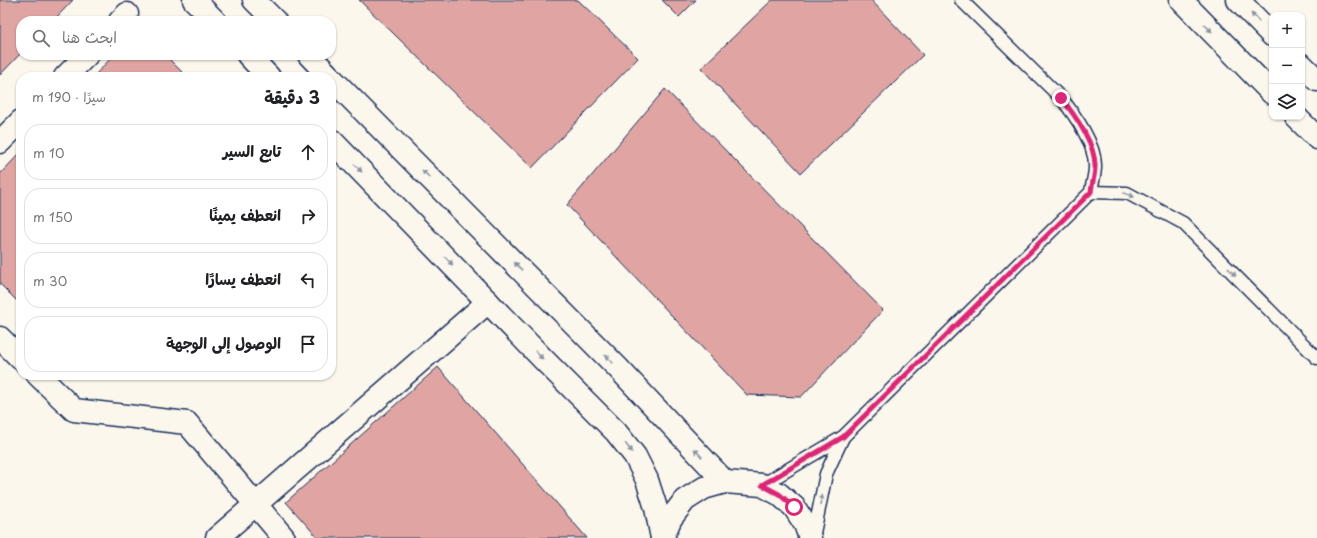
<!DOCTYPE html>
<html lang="ar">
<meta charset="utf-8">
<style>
body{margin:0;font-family:"Playpen Sans","Playpen Sans Arabic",sans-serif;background:#f2f2f2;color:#202124;direction:rtl}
.controls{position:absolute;right:12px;top:12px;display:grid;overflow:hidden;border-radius:8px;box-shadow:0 1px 3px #0004}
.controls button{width:36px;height:36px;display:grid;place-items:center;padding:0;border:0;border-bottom:1px solid #e0e0e0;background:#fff;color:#202124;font:20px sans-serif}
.stop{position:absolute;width:12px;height:12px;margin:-9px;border:3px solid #db2777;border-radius:50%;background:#fff}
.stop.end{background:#db2777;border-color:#fff;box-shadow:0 1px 4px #0008}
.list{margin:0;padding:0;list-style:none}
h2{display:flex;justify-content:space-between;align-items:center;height:52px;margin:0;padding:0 16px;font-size:17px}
h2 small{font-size:13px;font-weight:400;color:#757577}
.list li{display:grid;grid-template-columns:26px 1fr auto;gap:12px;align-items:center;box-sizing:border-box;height:56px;margin:0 8px 8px;padding:0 8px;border:1px solid #e0e0e0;border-radius:16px}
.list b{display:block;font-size:15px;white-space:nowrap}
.list em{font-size:13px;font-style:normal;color:#757577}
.icon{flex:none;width:22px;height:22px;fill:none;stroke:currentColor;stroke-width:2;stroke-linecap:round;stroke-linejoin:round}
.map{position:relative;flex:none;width:1317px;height:538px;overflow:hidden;direction:ltr}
.search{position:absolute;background:#fff;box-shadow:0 1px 3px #0004;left:16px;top:16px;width:320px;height:44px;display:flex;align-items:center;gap:10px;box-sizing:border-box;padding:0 14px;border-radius:16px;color:#757577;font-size:15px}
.panel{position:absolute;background:#fff;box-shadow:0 1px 3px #0004;left:16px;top:72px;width:320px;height:308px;border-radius:16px;direction:rtl}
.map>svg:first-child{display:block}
.building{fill:#e0a5a2;stroke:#1b2f5e}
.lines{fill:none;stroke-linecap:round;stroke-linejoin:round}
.service-casing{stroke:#1b2f5e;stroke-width:15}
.minor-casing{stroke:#1b2f5e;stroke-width:25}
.service{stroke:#fbf7ec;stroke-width:12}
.minor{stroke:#fbf7ec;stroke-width:22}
.oneway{fill:#8b93a5}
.route{stroke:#db2777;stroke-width:5}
</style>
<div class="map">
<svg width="1317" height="538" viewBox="0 0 1317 538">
<rect width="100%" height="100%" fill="#fbf7ec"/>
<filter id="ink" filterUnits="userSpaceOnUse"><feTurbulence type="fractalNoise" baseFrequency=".025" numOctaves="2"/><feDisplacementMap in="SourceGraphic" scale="8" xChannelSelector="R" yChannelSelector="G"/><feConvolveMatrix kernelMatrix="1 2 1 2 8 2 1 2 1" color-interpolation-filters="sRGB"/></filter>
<g filter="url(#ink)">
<g class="building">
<path d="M 0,0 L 73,0 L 53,21 L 21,21 L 21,53 L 0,75 Z"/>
<path d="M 359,0 L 578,0 L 638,58 L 532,168 Z"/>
<path d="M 662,0 L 696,0 L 679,17 Z"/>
<path d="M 772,0 L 871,0 L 923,55 L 801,173 L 701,68 Z"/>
<path d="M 114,55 L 165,55 L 187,77 L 93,77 Z"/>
<path d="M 665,89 L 883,310 L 801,397 L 747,395 L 567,205 Z"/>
<path d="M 21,152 L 21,305 L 0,284 L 0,174 Z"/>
<path d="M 438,367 L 587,538 L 318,538 L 286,502 Z"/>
</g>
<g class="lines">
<defs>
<g id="service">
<path d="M 1091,192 L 1127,193 L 1183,223 L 1317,358"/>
<path d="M 762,485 L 843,437 L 1091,192 C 1092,184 1095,175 1095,167 C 1096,145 1075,115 1061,98 L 961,0"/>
<path d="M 813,538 L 826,474 L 843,437"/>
</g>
<g id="minor">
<path d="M 194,0 L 215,21"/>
<path d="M 254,0 L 275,21"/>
<path d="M 1181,0 L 1272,93"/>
<path d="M 1238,0 L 1272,35"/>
<path d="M 120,21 L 127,14"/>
<path d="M 248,55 L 269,77"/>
<path d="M 309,55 L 330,77"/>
<path d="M 1302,65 L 1317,80"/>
<path d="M 65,77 L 87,55"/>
<path d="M 331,78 L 618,368 L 725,482"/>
<path d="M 1296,117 L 1317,138"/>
<path d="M 331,140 L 546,362 L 616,432 L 635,456 L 647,480 L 656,508 L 662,538"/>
<path d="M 0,142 L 21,121"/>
<path d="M 0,338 L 21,359"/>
<path d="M 38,375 L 74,410 L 187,423 L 284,538"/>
<path d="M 217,538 L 488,302"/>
<path d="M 662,538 L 671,518 L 685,500 L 704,488 L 725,482 L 762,485 L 779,494 L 794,507 L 805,524 L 810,538"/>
</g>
</defs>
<use href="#service" class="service-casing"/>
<use href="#minor" class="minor-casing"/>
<use href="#service" class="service"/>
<use href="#minor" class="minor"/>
</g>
<defs><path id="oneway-solid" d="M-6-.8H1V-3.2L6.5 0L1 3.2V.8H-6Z"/></defs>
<g class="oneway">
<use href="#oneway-solid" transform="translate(1255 17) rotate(-135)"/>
<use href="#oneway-solid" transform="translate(1208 28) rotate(45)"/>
<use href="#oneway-solid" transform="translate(358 168) rotate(46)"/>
<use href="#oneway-solid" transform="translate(426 174) rotate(-135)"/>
<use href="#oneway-solid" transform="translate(1129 195) rotate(21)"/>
<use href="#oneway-solid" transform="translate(449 261) rotate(46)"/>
<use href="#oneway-solid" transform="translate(518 266) rotate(-135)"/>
<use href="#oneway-solid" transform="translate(1232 272) rotate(45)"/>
<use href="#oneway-solid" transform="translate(539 355) rotate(46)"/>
<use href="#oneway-solid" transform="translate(609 359) rotate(-135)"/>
<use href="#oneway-solid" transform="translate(629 448) rotate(51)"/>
<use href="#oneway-solid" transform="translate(698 453) rotate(-133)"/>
<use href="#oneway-solid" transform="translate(821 500) rotate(-78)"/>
</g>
</g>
<g class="lines" filter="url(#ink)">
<path class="route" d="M 794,507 L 779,494 L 762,485 L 843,437 L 1091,192 C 1092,184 1095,175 1095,167 C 1096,145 1075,115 1061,98"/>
</g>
</svg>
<div class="controls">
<button>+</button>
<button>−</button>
<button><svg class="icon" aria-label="layers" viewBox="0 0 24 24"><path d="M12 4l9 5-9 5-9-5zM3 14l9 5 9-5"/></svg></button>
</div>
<div class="stop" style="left:794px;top:507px"></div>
<div class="stop end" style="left:1061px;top:98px"></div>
<div class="search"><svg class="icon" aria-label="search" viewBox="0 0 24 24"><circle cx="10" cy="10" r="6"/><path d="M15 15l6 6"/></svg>ابحث هنا</div>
<section class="panel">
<h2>3 دقيقة<small>سيرًا · 190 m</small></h2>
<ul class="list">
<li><svg class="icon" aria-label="ahead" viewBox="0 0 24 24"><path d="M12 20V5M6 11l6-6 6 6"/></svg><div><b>تابع السير</b></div><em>10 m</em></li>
<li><svg class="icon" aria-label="right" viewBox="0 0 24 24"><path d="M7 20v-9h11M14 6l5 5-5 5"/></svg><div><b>انعطف يمينًا</b></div><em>150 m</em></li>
<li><svg class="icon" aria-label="left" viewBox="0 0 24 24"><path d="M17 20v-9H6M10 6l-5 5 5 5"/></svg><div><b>انعطف يسارًا</b></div><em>30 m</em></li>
<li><svg class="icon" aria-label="arrive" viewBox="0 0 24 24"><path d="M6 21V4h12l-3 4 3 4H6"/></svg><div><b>الوصول إلى الوجهة</b></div></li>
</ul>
</section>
</div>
